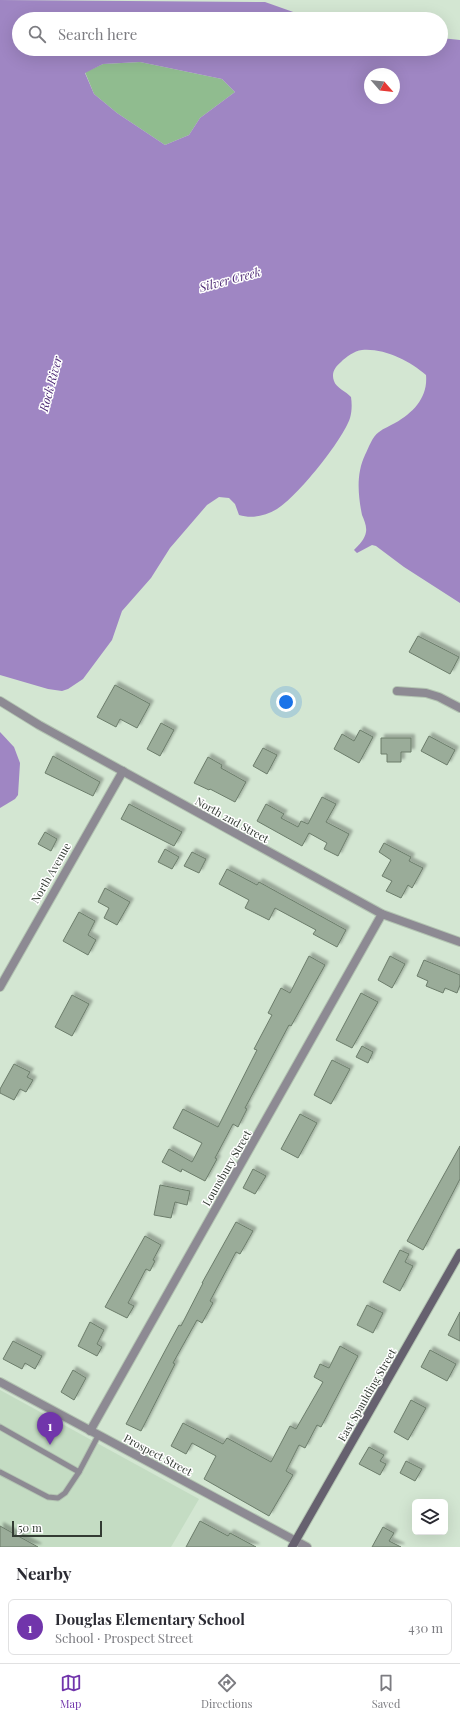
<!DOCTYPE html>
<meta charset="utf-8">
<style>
body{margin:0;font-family:"Playfair Display",serif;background:#f7f7f7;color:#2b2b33}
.controls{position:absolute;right:12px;bottom:12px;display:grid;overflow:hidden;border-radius:6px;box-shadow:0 4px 16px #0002}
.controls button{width:36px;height:36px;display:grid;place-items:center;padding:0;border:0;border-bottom:1px solid #e1e1e2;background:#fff;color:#2b2b33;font:20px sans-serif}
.compass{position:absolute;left:364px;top:68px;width:36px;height:36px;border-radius:50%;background:#fff;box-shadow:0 4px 16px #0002;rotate:118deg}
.scale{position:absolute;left:12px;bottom:10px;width:90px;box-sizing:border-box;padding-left:4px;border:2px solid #333b33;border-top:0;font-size:11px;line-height:14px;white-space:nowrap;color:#333b33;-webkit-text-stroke:3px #fff;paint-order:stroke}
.you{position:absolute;left:286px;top:702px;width:14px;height:14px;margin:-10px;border:3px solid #fff;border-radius:50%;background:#1a73e8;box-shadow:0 0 0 6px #1a73e833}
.badge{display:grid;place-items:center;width:26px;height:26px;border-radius:50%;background:#7135ab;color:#fff;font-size:13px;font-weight:700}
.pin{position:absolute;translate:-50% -33px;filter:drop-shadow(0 1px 2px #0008)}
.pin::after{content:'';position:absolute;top:21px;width:14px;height:12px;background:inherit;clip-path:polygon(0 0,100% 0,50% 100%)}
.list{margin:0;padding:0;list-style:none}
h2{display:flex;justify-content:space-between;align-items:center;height:52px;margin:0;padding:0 16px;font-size:17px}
h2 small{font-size:13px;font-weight:400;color:#7c7c81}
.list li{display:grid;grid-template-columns:26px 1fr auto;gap:12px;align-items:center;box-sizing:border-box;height:56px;margin:0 8px 8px;padding:0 8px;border:1px solid #e1e1e2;border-radius:6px}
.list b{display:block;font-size:15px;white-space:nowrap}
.list p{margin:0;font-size:13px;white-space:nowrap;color:#7c7c81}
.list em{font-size:13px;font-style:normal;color:#7c7c81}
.icon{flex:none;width:22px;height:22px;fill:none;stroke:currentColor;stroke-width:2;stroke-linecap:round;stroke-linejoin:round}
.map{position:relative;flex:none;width:460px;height:1547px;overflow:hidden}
.search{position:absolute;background:#fff;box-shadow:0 4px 16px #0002;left:12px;right:12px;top:12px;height:44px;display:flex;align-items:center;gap:10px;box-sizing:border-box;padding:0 14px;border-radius:22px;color:#7c7c81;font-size:15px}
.sheet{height:116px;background:#fff}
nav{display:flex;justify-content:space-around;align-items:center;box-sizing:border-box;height:56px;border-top:1px solid #e1e1e2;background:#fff;font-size:11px;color:#7c7c81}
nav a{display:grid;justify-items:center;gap:2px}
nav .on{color:#7135ab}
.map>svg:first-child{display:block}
.built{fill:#c4dcc3}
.green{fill:#90bc8f}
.water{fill:#9f86c3;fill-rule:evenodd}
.building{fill:#9aac99;stroke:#6c7d6b;filter:url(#shadow)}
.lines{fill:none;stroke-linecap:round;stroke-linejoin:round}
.lane-casing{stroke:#b3c4b2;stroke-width:7}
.street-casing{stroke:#b3c4b2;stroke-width:10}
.secondary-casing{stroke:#b3c4b2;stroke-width:10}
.lane{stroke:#8d8a93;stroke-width:5}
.street{stroke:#8d8a93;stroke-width:8}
.secondary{stroke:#66616f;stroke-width:8}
.labels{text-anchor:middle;stroke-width:3;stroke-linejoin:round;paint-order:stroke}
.street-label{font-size:11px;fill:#333b33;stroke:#fff}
.water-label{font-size:12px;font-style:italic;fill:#4f2c76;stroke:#fff}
</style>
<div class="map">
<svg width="460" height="1547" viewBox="0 0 460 1547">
<defs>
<filter id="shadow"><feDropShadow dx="3.5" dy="-3.5" stdDeviation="1" flood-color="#0004"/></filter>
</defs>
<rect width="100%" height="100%" fill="#d3e6d2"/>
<path class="built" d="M 0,1390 L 199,1499 L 171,1547 L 0,1547 Z"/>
<path class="green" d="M 140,62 L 222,79 L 235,92 L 200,118 L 189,135 L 165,145 L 117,113 L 94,94 L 85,72 L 103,64 Z"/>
<g class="water">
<path d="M 0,0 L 265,2 L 313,19 L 19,19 L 19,49 L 441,49 L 441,38 L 460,40 L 460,603 L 404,567 L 376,546 L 372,545 L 357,553 L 354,550 C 359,545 365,539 366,532 C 367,526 364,520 362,515 C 358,495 356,474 365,455 C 369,447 372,437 379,432 C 384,428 390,426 395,423 C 414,412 428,397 426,375 C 410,361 384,348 362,350 C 354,351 346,357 341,362 C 335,367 331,373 334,381 C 336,388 346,391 351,397 C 352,404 352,411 350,418 C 343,440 297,497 277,509 C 265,516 252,519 239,515 L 235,504 L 229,498 L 219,497 L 207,505 L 170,548 L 151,578 L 122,611 L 112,640 L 83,679 L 68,689 L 62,691 L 48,689 L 0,675 ZM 140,62 L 222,79 L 235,92 L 200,118 L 189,135 L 165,145 L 117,113 L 94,94 L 85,73 L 103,64 ZM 370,74 L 394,74 L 394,98 L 370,98 Z"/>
<path d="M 0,732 L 14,747 L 20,763 L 18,795 L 15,799 L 0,808 Z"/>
</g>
<g class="building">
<path d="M 418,636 L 459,657 L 450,674 L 409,652 Z"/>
<path d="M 115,685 L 150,704 L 137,728 L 120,719 L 116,727 L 97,717 Z"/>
<path d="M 161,723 L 174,730 L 160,756 L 147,749 Z"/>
<path d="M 360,730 L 373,737 L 359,763 L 334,749 L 342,734 L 354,741 Z"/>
<path d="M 429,736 L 455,750 L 447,765 L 421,751 Z"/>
<path d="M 381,738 L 411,738 L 411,752 L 401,752 L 401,762 L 387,762 L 387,754 L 381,754 Z"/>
<path d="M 263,748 L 277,755 L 267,774 L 253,766 Z"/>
<path d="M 53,756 L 100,782 L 93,796 L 45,773 Z"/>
<path d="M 208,757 L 222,765 L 221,768 L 246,782 L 235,802 L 210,789 L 209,790 L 194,783 Z"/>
<path d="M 322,797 L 336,804 L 326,822 L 349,834 L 338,856 L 324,849 L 327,843 L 309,833 L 302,846 L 257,821 L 266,804 L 284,814 L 281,818 L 298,827 L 301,821 L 308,824 Z"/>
<path d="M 129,804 L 182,832 L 174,846 L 121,819 Z"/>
<path d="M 45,832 L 57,839 L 51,851 L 38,844 Z"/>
<path d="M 384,843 L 411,857 L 409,861 L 423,868 L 412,888 L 408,885 L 401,898 L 386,891 L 392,881 L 382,876 L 391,860 L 379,852 Z"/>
<path d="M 165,849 L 179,857 L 172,869 L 158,862 Z"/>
<path d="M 192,852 L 206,859 L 199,873 L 184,866 Z"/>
<path d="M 227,869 L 257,885 L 259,882 L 346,930 L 337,947 L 313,934 L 316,930 L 275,908 L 269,920 L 245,908 L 249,900 L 219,884 Z"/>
<path d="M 105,888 L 130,902 L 117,925 L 104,918 L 109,908 L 98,902 Z"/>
<path d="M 79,912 L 95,921 L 88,935 L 96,940 L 88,955 L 63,941 Z"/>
<path d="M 309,956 L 325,965 L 291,1026 L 289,1025 L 245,1108 L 247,1109 L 238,1127 L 233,1124 L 215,1158 L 217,1159 L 205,1181 L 182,1169 L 181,1172 L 162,1162 L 169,1149 L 192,1162 L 202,1143 L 173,1128 L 183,1109 L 218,1127 L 257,1050 L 254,1049 L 272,1015 L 268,1013 L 281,988 L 290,993 Z"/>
<path d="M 390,956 L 405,964 L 392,988 L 378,980 Z"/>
<path d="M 424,960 L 460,975 L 460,985 L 457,993 L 445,988 L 443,993 L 426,986 L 428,981 L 417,976 Z"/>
<path d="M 361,993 L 378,1002 L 352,1048 L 336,1040 Z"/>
<path d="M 72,995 L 89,1004 L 72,1036 L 55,1027 Z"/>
<path d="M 362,1046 L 373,1052 L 368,1063 L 356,1057 Z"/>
<path d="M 332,1060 L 350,1069 L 331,1104 L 314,1095 Z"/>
<path d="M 14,1064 L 30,1072 L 27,1077 L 33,1080 L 26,1092 L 20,1089 L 14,1100 L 0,1093 L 0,1089 Z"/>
<path d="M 300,1114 L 317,1123 L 298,1158 L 281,1149 Z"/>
<path d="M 460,1146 L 460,1179 L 423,1250 L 407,1241 Z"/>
<path d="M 253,1169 L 266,1176 L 255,1194 L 243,1188 Z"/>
<path d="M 160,1185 L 190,1191 L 187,1205 L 175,1202 L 171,1218 L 154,1215 Z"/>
<path d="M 236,1222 L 253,1231 L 240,1254 L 236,1252 L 210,1301 L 213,1303 L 202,1323 L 197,1320 L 173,1363 L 175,1364 L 141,1431 L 126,1424 L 166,1349 L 179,1325 L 181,1326 L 203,1283 L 202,1283 Z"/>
<path d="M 145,1236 L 161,1245 L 153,1260 L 155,1261 L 150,1271 L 146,1269 L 128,1303 L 134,1306 L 127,1318 L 105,1307 Z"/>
<path d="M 400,1250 L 409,1254 L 405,1262 L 413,1266 L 400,1291 L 383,1282 Z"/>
<path d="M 367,1305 L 383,1313 L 373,1333 L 357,1325 Z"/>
<path d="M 460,1312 L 460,1341 L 448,1335 Z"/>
<path d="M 90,1322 L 104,1330 L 97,1344 L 102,1347 L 97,1356 L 78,1346 Z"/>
<path d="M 13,1341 L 42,1356 L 35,1369 L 25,1363 L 22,1369 L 3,1359 Z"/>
<path d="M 340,1346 L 358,1356 L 321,1427 L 317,1425 L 305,1448 L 299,1445 L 286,1471 L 293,1475 L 269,1516 L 204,1479 L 216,1456 L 192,1443 L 186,1454 L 171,1446 L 183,1423 L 223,1444 L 227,1438 L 271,1462 L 290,1426 L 296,1429 L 323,1382 L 314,1377 L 320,1364 L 329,1368 Z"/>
<path d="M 430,1350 L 456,1364 L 447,1381 L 421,1367 Z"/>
<path d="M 73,1370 L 86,1378 L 74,1400 L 61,1392 Z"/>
<path d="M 411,1400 L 426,1408 L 408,1440 L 394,1432 Z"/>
<path d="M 369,1447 L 384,1455 L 380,1461 L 386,1464 L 380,1475 L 359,1464 Z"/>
<path d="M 406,1461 L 422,1469 L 415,1481 L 400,1473 Z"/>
<path d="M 200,1521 L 228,1536 L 230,1533 L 256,1547 L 186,1547 Z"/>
<path d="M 0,1526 L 38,1547 L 0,1547 Z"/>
<path d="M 383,1527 L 394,1533 L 389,1541 L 401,1547 L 372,1547 Z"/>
</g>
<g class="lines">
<defs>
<g id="lane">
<path d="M 0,1427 L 79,1472"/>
<path d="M 0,1472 L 48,1497 L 58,1498 L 65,1493 L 79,1472 L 98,1436"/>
</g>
<g id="street">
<path d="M 397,691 L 426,693 L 439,697 L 460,708"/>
<path d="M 0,701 L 39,725 L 382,914 L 460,942"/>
<path d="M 0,987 L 123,771"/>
<path d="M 0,1382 L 307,1547"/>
<path d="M 90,1431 L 382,914"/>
</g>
<path id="secondary" d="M 292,1547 L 460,1253"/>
</defs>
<use href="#lane" class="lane-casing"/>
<use href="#street" class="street-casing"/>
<use href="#secondary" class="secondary-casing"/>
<use href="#lane" class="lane"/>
<use href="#street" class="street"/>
<use href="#secondary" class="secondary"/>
</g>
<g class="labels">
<g class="street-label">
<text transform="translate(232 820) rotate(29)" y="4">North 2nd Street</text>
<text transform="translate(51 873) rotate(-60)" y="4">North Avenue</text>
<text transform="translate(227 1168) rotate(-60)" y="4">Lounsbury Street</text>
<text transform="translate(367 1395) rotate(-60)" y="4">East Spaulding Street</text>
<text transform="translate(158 1455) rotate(28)" y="4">Prospect Street</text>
</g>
<g class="water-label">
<text transform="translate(230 280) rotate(-15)" y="4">Silver Creek</text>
<text transform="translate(51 384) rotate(-75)" y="4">Rock River</text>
</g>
</g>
</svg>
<div class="controls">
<button><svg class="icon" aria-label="layers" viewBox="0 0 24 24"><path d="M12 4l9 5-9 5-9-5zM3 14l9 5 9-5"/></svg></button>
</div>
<svg class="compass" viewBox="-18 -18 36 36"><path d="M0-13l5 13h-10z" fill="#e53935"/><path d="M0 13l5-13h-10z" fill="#7c7c81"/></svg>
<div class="scale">50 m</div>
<div class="you"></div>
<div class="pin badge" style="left:50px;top:1445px">1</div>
<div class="search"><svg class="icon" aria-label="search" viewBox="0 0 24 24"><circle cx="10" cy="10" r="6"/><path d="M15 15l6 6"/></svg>Search here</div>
</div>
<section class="sheet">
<h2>Nearby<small></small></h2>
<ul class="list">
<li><span class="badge">1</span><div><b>Douglas Elementary School</b><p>School · Prospect Street</p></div><em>430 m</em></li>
</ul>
</section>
<nav>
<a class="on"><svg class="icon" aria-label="map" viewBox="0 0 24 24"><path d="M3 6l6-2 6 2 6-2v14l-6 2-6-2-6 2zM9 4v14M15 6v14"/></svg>Map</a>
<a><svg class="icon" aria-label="directions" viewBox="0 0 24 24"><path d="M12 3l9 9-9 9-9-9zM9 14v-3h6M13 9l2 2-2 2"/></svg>Directions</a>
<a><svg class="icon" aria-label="saved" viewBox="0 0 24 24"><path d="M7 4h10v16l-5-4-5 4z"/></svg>Saved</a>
</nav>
